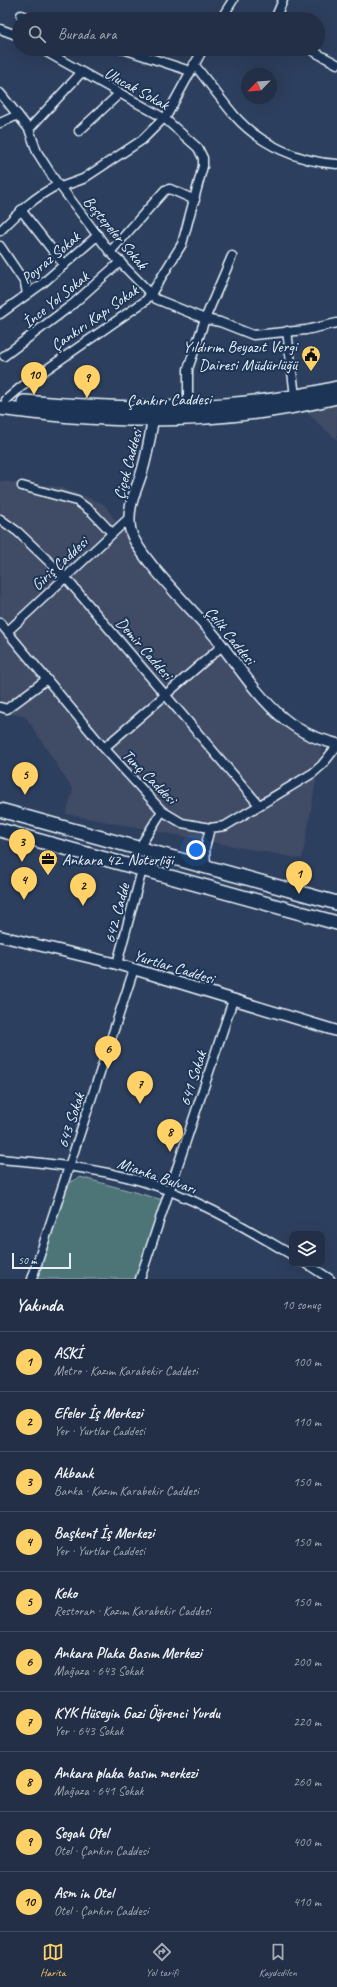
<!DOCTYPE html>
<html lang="tr">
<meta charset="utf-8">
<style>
body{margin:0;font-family:Caveat,sans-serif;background:#2a374d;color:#f1f3f6}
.controls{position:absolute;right:12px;bottom:12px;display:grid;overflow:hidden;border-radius:8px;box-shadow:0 4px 16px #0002}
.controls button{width:36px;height:36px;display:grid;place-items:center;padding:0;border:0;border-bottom:1px solid #3f4a5f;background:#222f46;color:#f1f3f6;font:20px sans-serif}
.compass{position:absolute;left:241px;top:68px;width:36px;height:36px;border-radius:50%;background:#222f46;box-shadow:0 4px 16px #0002;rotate:245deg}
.scale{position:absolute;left:12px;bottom:10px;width:59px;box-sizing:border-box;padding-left:4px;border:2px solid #e8f1f8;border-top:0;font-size:11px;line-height:14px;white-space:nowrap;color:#e8f1f8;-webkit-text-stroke:3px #1d3557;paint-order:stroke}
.you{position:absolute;left:196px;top:850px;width:14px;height:14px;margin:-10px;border:3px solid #fff;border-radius:50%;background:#1a73e8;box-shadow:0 0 0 6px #1a73e833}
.badge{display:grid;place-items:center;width:26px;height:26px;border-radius:50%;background:#ffd166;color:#111;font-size:13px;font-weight:700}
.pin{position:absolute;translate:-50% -33px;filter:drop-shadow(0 1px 2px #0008)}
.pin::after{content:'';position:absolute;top:21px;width:14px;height:12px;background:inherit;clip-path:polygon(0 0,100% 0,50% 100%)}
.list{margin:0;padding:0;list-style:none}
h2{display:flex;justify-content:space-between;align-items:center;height:52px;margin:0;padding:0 16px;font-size:17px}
h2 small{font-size:13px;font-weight:400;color:#a2a9b3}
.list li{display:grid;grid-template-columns:26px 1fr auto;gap:12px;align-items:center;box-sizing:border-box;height:60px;padding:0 16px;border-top:1px solid #3f4a5f}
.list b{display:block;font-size:15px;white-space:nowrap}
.list p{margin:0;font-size:13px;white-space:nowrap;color:#a2a9b3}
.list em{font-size:13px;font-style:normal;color:#a2a9b3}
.icon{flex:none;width:22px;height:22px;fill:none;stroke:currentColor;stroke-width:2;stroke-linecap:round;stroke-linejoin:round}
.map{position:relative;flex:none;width:337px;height:1279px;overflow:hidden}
.search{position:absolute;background:#222f46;box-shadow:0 4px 16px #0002;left:12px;right:12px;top:12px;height:44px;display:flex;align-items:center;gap:10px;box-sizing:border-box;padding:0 14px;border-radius:22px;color:#a2a9b3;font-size:15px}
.sheet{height:652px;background:#222f46}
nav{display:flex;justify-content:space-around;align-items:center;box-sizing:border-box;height:56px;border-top:1px solid #3f4a5f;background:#222f46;font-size:11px;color:#a2a9b3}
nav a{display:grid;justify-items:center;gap:2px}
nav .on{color:#ffd166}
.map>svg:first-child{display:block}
.built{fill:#404b66}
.green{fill:#4e7578;stroke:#9bb3b8}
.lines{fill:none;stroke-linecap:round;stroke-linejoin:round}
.minor-casing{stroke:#e8f1f8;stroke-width:11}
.tertiary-casing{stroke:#e8f1f8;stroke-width:13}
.primary-casing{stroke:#e8f1f8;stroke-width:16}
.minor{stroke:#1d3557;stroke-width:8}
.tertiary{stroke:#1d3557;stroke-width:10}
.primary{stroke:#1d3557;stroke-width:13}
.labels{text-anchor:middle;stroke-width:4;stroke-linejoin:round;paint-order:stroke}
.street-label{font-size:16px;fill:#e8f1f8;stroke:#1d3557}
.poi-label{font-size:16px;fill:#e8f1f8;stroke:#1d3557;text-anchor:end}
</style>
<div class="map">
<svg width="337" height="1279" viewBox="0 0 337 1279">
<rect width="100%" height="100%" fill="#2d3f5e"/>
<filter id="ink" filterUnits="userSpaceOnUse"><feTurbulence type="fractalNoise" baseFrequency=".025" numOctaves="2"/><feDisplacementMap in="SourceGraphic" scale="8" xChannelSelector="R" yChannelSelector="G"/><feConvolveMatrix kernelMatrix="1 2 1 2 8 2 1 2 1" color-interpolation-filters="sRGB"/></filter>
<g filter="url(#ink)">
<g class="built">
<path d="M 337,404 L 337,440 L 306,412 Z"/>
<path d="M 0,481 L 60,487 L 104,504 L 145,565 L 273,713 L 310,743 L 322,747 L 302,859 L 66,814 L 73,790 L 26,717 L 0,711 Z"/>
</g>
<path class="green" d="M 80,1177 L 163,1200 L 135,1279 L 37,1279 L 67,1189 L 71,1182 Z"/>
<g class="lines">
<defs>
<g id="minor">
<path d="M 21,15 L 32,19"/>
<path d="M 221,19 L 233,0"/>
<path d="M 275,19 L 283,0"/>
<path d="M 0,29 L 19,36"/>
<path d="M 123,49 L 190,71"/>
<path d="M 309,49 L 337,64"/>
<path d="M 194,64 C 207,81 220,98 234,115 C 259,144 299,162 337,164"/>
<path d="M 0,93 L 29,129 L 37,152 L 58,185"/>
<path d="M 0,123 L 18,115"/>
<path d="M 29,129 L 81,73"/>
<path d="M 79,131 L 119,94"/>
<path d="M 61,187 L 110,252 L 156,299 L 205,319 L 220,322 L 253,335 L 306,330 L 337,323"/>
<path d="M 21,210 L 64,265"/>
<path d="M 0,231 C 18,213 35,196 58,185 L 61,187 L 83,179 L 142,140 L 167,115 L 203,49"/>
<path d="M 0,246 L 25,283 L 27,294"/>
<path d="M 110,252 L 165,190 L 170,189 L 195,200"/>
<path d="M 0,314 L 43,283 L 98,235"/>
<path d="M 287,331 L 295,396"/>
<path d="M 4,356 L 73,304 L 121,261"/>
<path d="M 6,400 L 21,387 L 145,301 L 151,294 L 182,244 L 203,166 L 203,158 L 198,148 L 164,118 L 41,49"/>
<path d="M 188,407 L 188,369 L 205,319 L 232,256"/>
<path d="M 22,486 L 77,501 L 92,512 L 112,533"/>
<path d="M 0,519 L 18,532 L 65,577 L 259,805"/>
<path d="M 0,623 L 104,748 L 162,811 L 182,823 L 210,828 L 225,826 L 313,773 L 322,765 L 337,746"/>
<path d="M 8,631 L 130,517"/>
<path d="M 0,707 L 7,709 L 47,679"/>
<path d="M 104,748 L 222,646"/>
<path d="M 139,848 L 162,811"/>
<path d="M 206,866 L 205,848 L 210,828"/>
<path d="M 117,964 L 142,870"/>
<path d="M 0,1159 C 47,1163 96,1168 141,1181 C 195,1197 244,1227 292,1255"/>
<path d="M 307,1264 L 330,1279"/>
<path d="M 32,1279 L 134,969"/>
<path d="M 140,1279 L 233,1000"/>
</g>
<g id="tertiary">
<path d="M 153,419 C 150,438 147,457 141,475 C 135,493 127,508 130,528 C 134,555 198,614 217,639 C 238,666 257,696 283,718 C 302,733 314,738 337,744"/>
<path d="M 0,936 L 117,964 L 337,1031"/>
</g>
<g id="primary">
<path d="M 24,402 C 129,411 235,412 337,388"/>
<path d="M 0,408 C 24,411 48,414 72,416 C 160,423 252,418 337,397"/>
<path d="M 0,810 L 337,903"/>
<path d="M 0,830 L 337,923"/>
</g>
</defs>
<use href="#minor" class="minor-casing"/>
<use href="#tertiary" class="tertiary-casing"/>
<use href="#primary" class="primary-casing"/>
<use href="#minor" class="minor"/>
<use href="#tertiary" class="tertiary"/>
<use href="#primary" class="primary"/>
</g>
</g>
<defs>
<symbol id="civic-pin" viewBox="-11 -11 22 30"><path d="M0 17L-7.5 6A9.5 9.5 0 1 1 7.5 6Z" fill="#ffd166" stroke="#1d3557"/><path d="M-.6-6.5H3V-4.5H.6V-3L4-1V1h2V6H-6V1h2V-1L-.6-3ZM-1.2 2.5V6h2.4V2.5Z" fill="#111"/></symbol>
<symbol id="office-pin" viewBox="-11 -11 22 30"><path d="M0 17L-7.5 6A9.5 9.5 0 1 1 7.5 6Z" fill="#ffd166" stroke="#1d3557"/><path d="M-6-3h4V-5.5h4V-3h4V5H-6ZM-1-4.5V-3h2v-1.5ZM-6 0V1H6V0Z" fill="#111"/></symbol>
</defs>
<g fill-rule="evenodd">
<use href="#civic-pin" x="300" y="344" width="22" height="30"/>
<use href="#office-pin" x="37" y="848" width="22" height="30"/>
</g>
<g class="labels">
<g class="street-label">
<text transform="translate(137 88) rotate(29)" y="6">Ulucak Sokak</text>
<text transform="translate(116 232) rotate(50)" y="6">Beştepeler Sokak</text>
<text transform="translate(50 257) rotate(-40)" y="6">Poyraz Sokak</text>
<text transform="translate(55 299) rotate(-39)" y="6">İnce Yol Sokak</text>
<text transform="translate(94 317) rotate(-35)" y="6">Çankırı Kapı Sokak</text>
<text transform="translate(169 399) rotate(-1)" y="6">Çankırı Caddesi</text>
<text transform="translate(127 464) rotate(-75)" y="6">Çiçek Caddesi</text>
<text transform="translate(59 563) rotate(-43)" y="6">Giriş Caddesi</text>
<text transform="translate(231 635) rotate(51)" y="6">Çelik Caddesi</text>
<text transform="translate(145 648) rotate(49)" y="6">Demir Caddesi</text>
<text transform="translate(150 776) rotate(45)" y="6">Tunç Caddesi</text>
<text transform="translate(116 913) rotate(-75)" y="6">642. Cadde</text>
<text transform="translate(174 966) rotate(17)" y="6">Yurtlar Caddesi</text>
<text transform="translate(192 1078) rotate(-72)" y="6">641 Sokak</text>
<text transform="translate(70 1120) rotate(-72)" y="6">643 Sokak</text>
<text transform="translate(157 1175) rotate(19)" y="6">Mianka Bulvarı</text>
</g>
<g class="poi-label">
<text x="297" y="352">Yıldırım Beyazıt Vergi<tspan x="297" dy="18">Dairesi Müdürlüğü</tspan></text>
<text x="62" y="865" text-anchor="start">Ankara 42. Noterliği</text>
</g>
</g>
</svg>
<div class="controls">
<button><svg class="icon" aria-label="layers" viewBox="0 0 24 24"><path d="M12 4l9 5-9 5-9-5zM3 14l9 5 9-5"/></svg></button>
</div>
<svg class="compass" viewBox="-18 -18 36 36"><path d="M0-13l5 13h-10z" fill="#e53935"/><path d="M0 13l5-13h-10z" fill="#a2a9b3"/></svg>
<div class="scale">50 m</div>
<div class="you"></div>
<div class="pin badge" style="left:299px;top:894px">1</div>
<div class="pin badge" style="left:83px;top:906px">2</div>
<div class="pin badge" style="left:22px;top:862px">3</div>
<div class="pin badge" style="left:24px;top:900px">4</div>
<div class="pin badge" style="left:25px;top:795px">5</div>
<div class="pin badge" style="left:108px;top:1069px">6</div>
<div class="pin badge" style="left:140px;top:1104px">7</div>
<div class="pin badge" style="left:170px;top:1152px">8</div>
<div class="pin badge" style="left:87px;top:398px">9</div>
<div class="pin badge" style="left:34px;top:395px">10</div>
<div class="search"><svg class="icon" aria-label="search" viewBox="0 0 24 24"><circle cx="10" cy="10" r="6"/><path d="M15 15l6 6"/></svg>Burada ara</div>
</div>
<section class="sheet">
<h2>Yakında<small>10 sonuç</small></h2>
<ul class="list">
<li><span class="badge">1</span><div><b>ASKİ</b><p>Metro · Kazım Karabekir Caddesi</p></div><em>100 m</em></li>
<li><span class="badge">2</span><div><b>Efeler İş Merkezi</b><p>Yer · Yurtlar Caddesi</p></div><em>110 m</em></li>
<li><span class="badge">3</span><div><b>Akbank</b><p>Banka · Kazım Karabekir Caddesi</p></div><em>150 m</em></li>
<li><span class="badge">4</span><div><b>Başkent İş Merkezi</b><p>Yer · Yurtlar Caddesi</p></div><em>150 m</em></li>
<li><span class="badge">5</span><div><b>Keko</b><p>Restoran · Kazım Karabekir Caddesi</p></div><em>150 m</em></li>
<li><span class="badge">6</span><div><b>Ankara Plaka Basım Merkezi</b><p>Mağaza · 643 Sokak</p></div><em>200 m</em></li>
<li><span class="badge">7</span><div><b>KYK Hüseyin Gazi Öğrenci Yurdu</b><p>Yer · 643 Sokak</p></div><em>220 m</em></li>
<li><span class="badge">8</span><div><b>Ankara plaka basım merkezi</b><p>Mağaza · 641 Sokak</p></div><em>260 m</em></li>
<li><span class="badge">9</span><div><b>Segah Otel</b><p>Otel · Çankırı Caddesi</p></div><em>400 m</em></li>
<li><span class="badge">10</span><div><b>Asm in Otel</b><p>Otel · Çankırı Caddesi</p></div><em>410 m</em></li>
</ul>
</section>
<nav>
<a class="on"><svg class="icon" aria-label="map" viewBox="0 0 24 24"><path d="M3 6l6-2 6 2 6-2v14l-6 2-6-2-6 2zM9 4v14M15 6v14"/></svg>Harita</a>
<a><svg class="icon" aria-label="directions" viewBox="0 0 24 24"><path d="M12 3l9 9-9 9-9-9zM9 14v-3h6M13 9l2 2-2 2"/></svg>Yol tarifi</a>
<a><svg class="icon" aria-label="saved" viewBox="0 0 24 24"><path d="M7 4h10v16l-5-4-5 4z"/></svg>Kaydedilen</a>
</nav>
